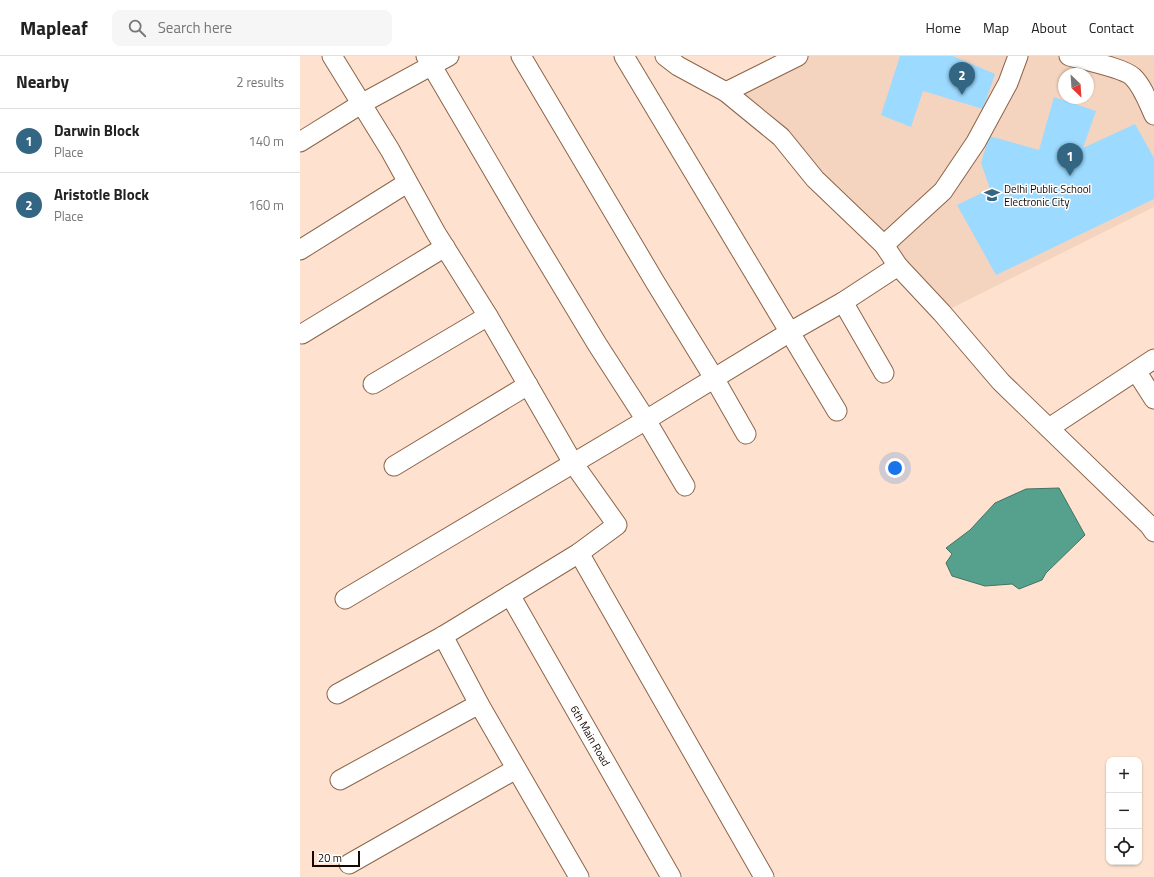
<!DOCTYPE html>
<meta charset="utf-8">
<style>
body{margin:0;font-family:"Titillium Web",sans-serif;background:#f6f6f6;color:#222}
.controls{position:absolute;right:12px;bottom:12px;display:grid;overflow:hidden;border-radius:8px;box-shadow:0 1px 3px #0004}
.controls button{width:36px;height:36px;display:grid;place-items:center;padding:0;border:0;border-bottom:1px solid #e0e0e0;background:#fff;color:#222;font:20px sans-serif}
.compass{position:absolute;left:758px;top:12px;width:36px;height:36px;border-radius:50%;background:#fff;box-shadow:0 1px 3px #0004;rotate:155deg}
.scale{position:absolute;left:12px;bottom:10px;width:48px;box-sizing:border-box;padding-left:4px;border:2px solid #160701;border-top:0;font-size:11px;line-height:14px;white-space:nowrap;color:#160701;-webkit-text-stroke:3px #fff;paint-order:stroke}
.you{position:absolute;left:595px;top:412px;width:14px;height:14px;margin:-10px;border:3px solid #fff;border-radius:50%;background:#1a73e8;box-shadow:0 0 0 6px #1a73e833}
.badge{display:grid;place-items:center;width:26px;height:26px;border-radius:50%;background:#326683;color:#fff;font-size:13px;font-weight:700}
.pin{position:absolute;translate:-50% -33px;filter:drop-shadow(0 1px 2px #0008)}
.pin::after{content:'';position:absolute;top:21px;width:14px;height:12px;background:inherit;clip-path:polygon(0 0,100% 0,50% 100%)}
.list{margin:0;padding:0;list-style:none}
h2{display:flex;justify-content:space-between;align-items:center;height:52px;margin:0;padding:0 16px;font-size:17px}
h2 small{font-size:13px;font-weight:400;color:#767676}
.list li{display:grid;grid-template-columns:26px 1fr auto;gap:12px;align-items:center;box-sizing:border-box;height:64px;padding:0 16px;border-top:1px solid #e0e0e0}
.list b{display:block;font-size:15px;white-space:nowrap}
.list p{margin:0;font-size:13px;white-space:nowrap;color:#767676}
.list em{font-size:13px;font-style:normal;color:#767676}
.icon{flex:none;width:22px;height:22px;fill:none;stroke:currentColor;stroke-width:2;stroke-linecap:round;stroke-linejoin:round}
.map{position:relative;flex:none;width:854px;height:821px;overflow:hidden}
header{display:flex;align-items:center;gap:24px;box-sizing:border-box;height:56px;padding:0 20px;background:#fff;border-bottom:1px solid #e0e0e0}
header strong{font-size:19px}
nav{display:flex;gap:22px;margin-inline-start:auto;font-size:14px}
.search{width:280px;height:36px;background:#f6f6f6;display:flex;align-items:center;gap:10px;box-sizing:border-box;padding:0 14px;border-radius:8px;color:#767676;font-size:15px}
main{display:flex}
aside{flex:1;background:#fff}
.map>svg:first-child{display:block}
.built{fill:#f4d4bf;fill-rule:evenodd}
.water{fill:#55a18e;stroke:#427364}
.building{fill:#9cdaff}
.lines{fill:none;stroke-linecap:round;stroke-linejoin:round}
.minor-casing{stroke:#8c6448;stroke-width:21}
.minor{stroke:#fff;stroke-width:19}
.labels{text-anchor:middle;stroke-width:3;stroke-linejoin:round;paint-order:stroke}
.poi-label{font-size:11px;fill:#160701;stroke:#fff;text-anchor:start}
.street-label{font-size:11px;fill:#160701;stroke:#fff}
</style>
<header>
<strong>Mapleaf</strong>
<div class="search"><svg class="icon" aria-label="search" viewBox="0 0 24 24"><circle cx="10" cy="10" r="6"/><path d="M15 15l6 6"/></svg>Search here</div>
<nav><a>Home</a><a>Map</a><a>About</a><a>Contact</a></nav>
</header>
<main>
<aside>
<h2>Nearby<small>2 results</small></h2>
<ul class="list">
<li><span class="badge">1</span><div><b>Darwin Block</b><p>Place</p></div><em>140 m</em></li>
<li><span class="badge">2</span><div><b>Aristotle Block</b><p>Place</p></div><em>160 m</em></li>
</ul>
</aside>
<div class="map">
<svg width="854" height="821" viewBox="0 0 854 821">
<rect width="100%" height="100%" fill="#fee2cf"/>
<path class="built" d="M 508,0 L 854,0 L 854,151 L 642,257 L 426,36 ZM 764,18 L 788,18 L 788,42 L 764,42 Z"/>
<path class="water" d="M 759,432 L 785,479 L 746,517 L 742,524 L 719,533 L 712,528 L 685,530 L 652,520 L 646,507 L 652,498 L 646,492 L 670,474 L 695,447 L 726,433 Z"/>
<g class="building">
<path d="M 600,0 L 653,0 L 695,18 L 683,53 L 623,35 L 611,71 L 581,59 Z"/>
<path d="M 754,41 L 796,55 L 783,92 L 835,68 L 854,102 L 854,143 L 696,219 L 657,149 L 690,133 L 681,107 L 689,80 L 739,94 Z"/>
</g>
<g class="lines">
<defs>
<g id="minor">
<path d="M 32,0 L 90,94 L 136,177 L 188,260 L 273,407 L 317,469 L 279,497 L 143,580 L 37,638"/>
<path d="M 126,0 L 224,167 L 297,288 L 346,364 L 385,430"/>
<path d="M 221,0 L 355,226 L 414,322 L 446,378"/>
<path d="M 324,0 L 537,355"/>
<path d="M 365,0 L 378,10 L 426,36 L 481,81 L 515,123 L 584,189 L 598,210 L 642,257 L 701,326 L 849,469 L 854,476"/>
<path d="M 769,0 C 783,4 824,12 833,21 C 843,31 848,46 854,59"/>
<path d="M 426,36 L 498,0"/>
<path d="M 0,86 L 61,48 L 149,0"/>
<path d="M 584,189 L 643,135 L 676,86 L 708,27 L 718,0"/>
<path d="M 0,194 L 107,127"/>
<path d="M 543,246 L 584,317"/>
<path d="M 2,278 L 145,191"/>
<path d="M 836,315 L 854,343"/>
<path d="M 73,328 L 188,260"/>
<path d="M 749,372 L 854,303"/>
<path d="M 94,410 L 228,329"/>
<path d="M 279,497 L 464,821"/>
<path id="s1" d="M 210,539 L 371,821"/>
<path d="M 45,543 L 346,364 L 490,276 L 543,246 L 598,210"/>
<path d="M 143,580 L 179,648 L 279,821"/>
<path d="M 40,724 L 179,648"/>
<path d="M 49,808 L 216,713"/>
</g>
</defs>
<use href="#minor" class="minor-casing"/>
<use href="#minor" class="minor"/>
</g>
<defs>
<symbol id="school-bare" viewBox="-9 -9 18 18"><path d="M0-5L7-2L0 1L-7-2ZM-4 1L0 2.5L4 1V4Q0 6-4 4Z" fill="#326683" stroke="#fff" stroke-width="2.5" paint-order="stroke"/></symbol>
</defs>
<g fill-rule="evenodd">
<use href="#school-bare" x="681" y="128" width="22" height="22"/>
</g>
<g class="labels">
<g class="poi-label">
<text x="704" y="137">Delhi Public School<tspan x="704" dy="13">Electronic City</tspan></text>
</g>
<g class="street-label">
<text dy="4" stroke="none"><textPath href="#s1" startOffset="162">6th Main Road</textPath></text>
</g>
</g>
</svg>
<div class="controls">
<button>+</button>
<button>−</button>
<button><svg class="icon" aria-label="locate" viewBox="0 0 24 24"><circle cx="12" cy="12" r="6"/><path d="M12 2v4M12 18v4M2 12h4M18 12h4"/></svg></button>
</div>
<svg class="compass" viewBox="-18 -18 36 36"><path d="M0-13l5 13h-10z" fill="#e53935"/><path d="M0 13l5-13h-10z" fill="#767676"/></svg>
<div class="scale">20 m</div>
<div class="you"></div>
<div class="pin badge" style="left:770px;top:120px">1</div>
<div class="pin badge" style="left:662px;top:39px">2</div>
</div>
</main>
